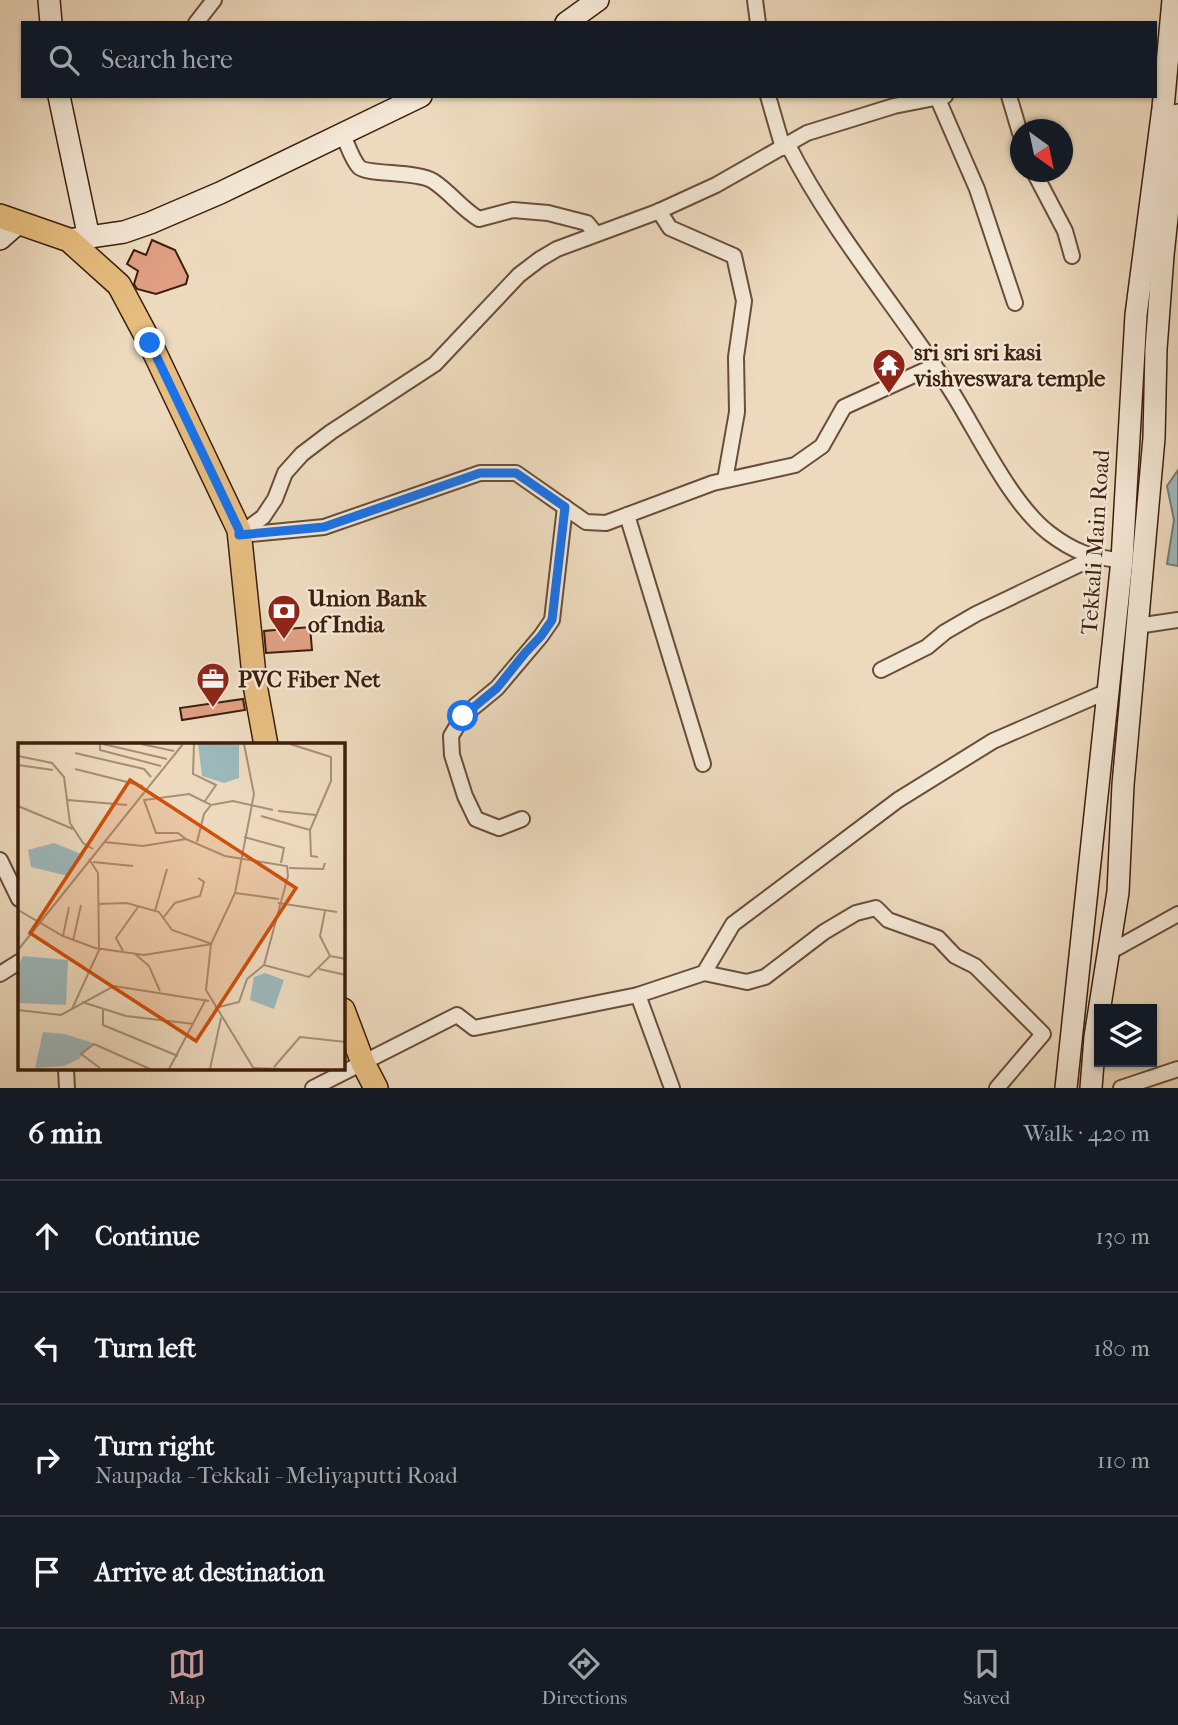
<!DOCTYPE html>
<meta charset="utf-8">
<style>
body{margin:0;font-family:"IM FELL French Canon",serif;background:#242831;color:#f1f3f6}
.controls{position:absolute;right:21px;bottom:21px;display:grid;overflow:hidden;border-radius:0px;box-shadow:0 2px 5px #0004}
.controls button{width:63px;height:63px;display:grid;place-items:center;padding:0;border:0;border-bottom:2px solid #363941;background:#171b24;color:#f1f3f6;font:35px sans-serif}
.compass{position:absolute;left:1010px;top:119px;width:63px;height:63px;border-radius:50%;background:#171b24;box-shadow:0 2px 5px #0004;rotate:147deg}
.stop{position:absolute;width:21px;height:21px;margin:-16px;border:5px solid #1a73e8;border-radius:50%;background:#fff}
.stop.end{background:#1a73e8;border-color:#fff;box-shadow:0 2px 7px #0008}
.list{margin:0;padding:0;list-style:none}
h2{display:flex;justify-content:space-between;align-items:center;height:91px;margin:0;padding:0 28px;font-size:30px}
h2 small{font-size:23px;font-weight:400;color:#9ea1a6}
.list li{display:grid;grid-template-columns:46px 1fr auto;gap:21px;align-items:center;box-sizing:border-box;height:112px;padding:0 28px;border-top:2px solid #363941}
.list b{display:block;font-size:26px;white-space:nowrap}
.list p{margin:0;font-size:23px;white-space:nowrap;color:#9ea1a6}
.list em{font-size:23px;font-style:normal;color:#9ea1a6}
.icon{flex:none;width:38px;height:38px;fill:none;stroke:currentColor;stroke-width:2;stroke-linecap:round;stroke-linejoin:round}
.map{position:relative;flex:none;width:1178px;height:1088px;overflow:hidden}
.search{position:absolute;background:#171b24;box-shadow:0 2px 5px #0004;left:21px;right:21px;top:21px;height:77px;display:flex;align-items:center;gap:18px;box-sizing:border-box;padding:0 24px;border-radius:0px;color:#9ea1a6;font-size:26px}
.sheet{height:539px;background:#171b24}
nav{display:flex;justify-content:space-around;align-items:center;box-sizing:border-box;height:98px;border-top:2px solid #363941;background:#171b24;font-size:19px;color:#9ea1a6}
nav a{display:grid;justify-items:center;gap:4px}
nav .on{color:#c59692}
.map>svg:first-child{display:block}
.water{fill:#9db8bb;stroke:#777b75;stroke-width:2}
.building{fill:#e09f83;stroke:#3d1f0d;stroke-width:2}
.lines{fill:none;stroke-linecap:round;stroke-linejoin:round}
.minor-casing{stroke:#694e39;stroke-width:18}
.secondary-casing{stroke:#3d1f0d;stroke-width:24}
.primary-casing{stroke:#3d1f0d;stroke-width:26}
.minor{stroke:#f3e7d5;stroke-width:14}
.secondary{stroke:#f3e7d5;stroke-width:21}
.primary{stroke:#e6bd7f;stroke-width:23}
.route{stroke:#1a73e8;stroke-width:9}
.labels{text-anchor:middle;stroke-width:5;stroke-linejoin:round;paint-order:stroke}
.poi-label{font-size:23px;font-weight:bold;fill:#3d1f0d;stroke:#f3e7d5;text-anchor:start}
.street-label{font-size:23px;fill:#3d1f0d;stroke:#f3e7d5}
.inset-road{fill:none;stroke:#a78f77;stroke-width:2}
.view{fill:#ce500c;fill-opacity:0.15;stroke:#ce500c;stroke-width:3.5}
.inset-edge{fill:none;stroke:#3d1f0d;stroke-width:3.5}
</style>
<div class="map">
<svg width="1178" height="1088" viewBox="0 0 1178 1088">
<rect width="100%" height="100%" fill="#eddabe"/>
<filter id="stains"><feTurbulence type="fractalNoise" baseFrequency=".00286" numOctaves="4"/><feColorMatrix values="0 0 0 0 .2 0 0 0 0 .09 0 0 0 0 .02 0 0 0 .5 -.17"/></filter>
<radialGradient id="worn" r=".72"><stop offset=".6" stop-color="#630" stop-opacity="0"/><stop offset="1" stop-color="#630" stop-opacity=".3"/></radialGradient>
<path class="water" d="M 1178,470 L 1178,566 L 1167,564 L 1174,520 L 1167,486 Z"/>
<g class="building">
<path d="M 152,240 L 175,250 L 188,276 L 186,284 L 156,294 L 137,289 L 134,284 L 138,271 L 127,264 L 134,250 L 146,255 Z"/>
<path d="M 310,627 L 312,650 L 266,653 L 264,631 Z"/>
<path d="M 243,699 L 245,710 L 182,720 L 180,708 Z"/>
</g>
<g class="lines">
<defs>
<g id="minor">
<path d="M 755,0 L 758,23"/>
<path d="M 196,23 L 214,0"/>
<path d="M 768,96 L 783,148"/>
<path d="M 1009,96 L 1020,133"/>
<path d="M 937,97 L 977,189 L 1015,303"/>
<path d="M 342,133 C 347,143 352,160 359,167 C 367,175 418,171 433,181 C 450,192 462,209 479,219 L 513,210 L 548,213 L 587,223 L 596,234"/>
<path d="M 788,145 C 832,232 897,307 950,389 C 977,431 1010,503 1049,533 C 1074,552 1091,558 1122,560"/>
<path d="M 1034,172 L 1065,231 L 1072,256"/>
<path d="M 659,211 L 670,228 L 734,256 L 744,301 L 736,357 L 737,412 L 725,480"/>
<path d="M 627,515 L 703,764"/>
<path d="M 239,535 L 263,517 L 275,499 L 285,473 L 302,454 L 331,432 L 435,364 L 519,275 L 540,259 L 557,249 L 657,212 L 716,185 L 807,133 L 894,106 L 945,96"/>
<path d="M 241,535 L 324,527 L 480,473 L 516,473 L 586,522 L 606,523 L 713,483 L 795,465 L 822,446 L 844,407 L 934,366"/>
<path d="M 1137,626 L 1178,620"/>
<path d="M 881,670 L 927,647 L 945,632 L 976,614 L 1093,558"/>
<path d="M 522,819 L 499,828 L 476,819 L 465,796 L 452,755 L 451,736 L 463,716 L 497,688 L 541,636 L 552,620 L 565,507"/>
<path d="M 0,860 L 19,899"/>
<path d="M 1108,953 L 1178,914"/>
<path d="M 704,973 L 747,982 L 765,977 L 824,932 L 856,913 L 876,908 L 888,920 L 938,938 L 955,956 L 975,966 L 1043,1034 L 997,1088"/>
<path d="M 0,974 L 19,962"/>
<path d="M 638,995 L 672,1088"/>
<path d="M 66,1069 L 67,1088"/>
<path d="M 313,1088 L 457,1015 L 474,1028 L 638,995 L 704,973 L 733,924 L 898,800 L 993,741 L 1108,691"/>
<path d="M 1121,1088 L 1178,1069"/>
</g>
<g id="secondary">
<path d="M 49,0 L 51,23"/>
<path d="M 566,23 L 598,0"/>
<path d="M 59,96 L 89,238"/>
<path d="M 0,239 L 17,224"/>
<path d="M 69,240 L 124,232 L 150,223 L 220,193 L 421,96"/>
<path d="M 1066,1088 L 1122,560 L 1136,315 L 1163,108 L 1173,0"/>
<path d="M 1091,1088 L 1095,1037 L 1118,892 L 1123,785 L 1154,438 L 1156,349 L 1163,255 L 1178,115"/>
</g>
<g id="primary">
<path d="M 0,216 L 69,240 L 119,285 L 150,343 L 239,530 L 255,685 L 266,745"/>
<path d="M 343,1010 L 363,1063 L 376,1088"/>
</g>
</defs>
<use href="#minor" class="minor-casing"/>
<use href="#secondary" class="secondary-casing"/>
<use href="#primary" class="primary-casing"/>
<use href="#minor" class="minor"/>
<use href="#secondary" class="secondary"/>
<use href="#primary" class="primary"/>
</g>
<g class="lines">
<path class="route" d="M 150,343 L 239,530 L 239,535 L 324,527 L 480,473 L 516,473 L 565,507 L 552,620 L 541,636 L 525,653 L 497,688 L 463,716"/>
</g>
<defs>
<symbol id="temple-pin" viewBox="-11 -11 22 30"><path d="M0 17L-7.5 6A9.5 9.5 0 1 1 7.5 6Z" fill="#8f2418" stroke="#f3e7d5"/><path d="M0-6L5-2H3V0L6.5 2.5H4V6H1.5V3h-3V6H-4V2.5H-6.5L-3 0V-2H-5Z" fill="#fff"/></symbol>
<symbol id="bank-pin" viewBox="-11 -11 22 30"><path d="M0 17L-7.5 6A9.5 9.5 0 1 1 7.5 6Z" fill="#8f2418" stroke="#f3e7d5"/><path d="M-6-4H6V4H-6ZM0-2.3a2.3 2.3 0 1 0 0 4.6a2.3 2.3 0 1 0 0-4.6Z" fill="#fff"/></symbol>
<symbol id="office-pin" viewBox="-11 -11 22 30"><path d="M0 17L-7.5 6A9.5 9.5 0 1 1 7.5 6Z" fill="#8f2418" stroke="#f3e7d5"/><path d="M-6-3h4V-5.5h4V-3h4V5H-6ZM-1-4.5V-3h2v-1.5ZM-6 0V1H6V0Z" fill="#fff"/></symbol>
</defs>
<g fill-rule="evenodd">
<use href="#temple-pin" x="870" y="346" width="38" height="52"/>
<use href="#bank-pin" x="265" y="592" width="38" height="52"/>
<use href="#office-pin" x="194" y="660" width="38" height="52"/>
</g>
<g class="labels">
<g class="poi-label">
<text x="914" y="360">sri sri sri kasi<tspan x="914" dy="26">vishveswara temple</tspan></text>
<text x="308" y="606">Union Bank<tspan x="308" dy="26">of India</tspan></text>
<text x="238" y="687">PVC Fiber Net</text>
</g>
<g class="street-label">
<text transform="translate(1095 542) rotate(-86)" y="8">Tekkali Main Road</text>
</g>
</g>
<g transform="translate(18 743)">
<rect width="327" height="327" fill="#eddabe"/>
<path d="M 180,1 L 221,2 L 221,35 L 206,40 L 184,33 ZM 36,100 L 66,112 L 50,133 L 13,124 L 10,107 ZM 5,213 L 50,217 L 48,262 L 0,260 L 0,223 ZM 247,230 L 266,237 L 256,266 L 232,257 L 236,234 ZM 25,289 L 47,291 L 75,300 L 61,316 L 46,323 L 17,325 Z" fill="#9db8bb"/>
<path class="inset-road" d="M 82,1 L 82,7 L 143,23M 85,1 L 149,16M 123,1 L 156,8M 176,1 L 175,31 L 198,42 L 187,58M 226,1 L 236,51 L 217,150 L 193,201 L 188,247 L 236,326M 272,1 L 313,14 L 313,38 L 292,87M 57,10 L 126,26 L 133,34M 0,13 L 34,20 L 46,34 L 52,80 L 65,100 L 75,106M 0,22 L 35,27M 57,26 L 125,43M 50,57 L 109,62M 0,63 L 55,86M 260,68 L 298,72M 243,73 L 292,87 L 293,113 L 300,114M 226,94 L 266,105 L 263,120M 168,96 L 160,90 L 138,90 L 126,57 L 171,51 L 193,62 L 215,58 L 255,67M 86,99 L 125,103 L 168,96 L 207,113 L 269,123 L 270,133 L 246,222M 179,99 L 186,71 L 193,62M 71,116 L 80,130 L 81,205M 75,119 L 115,123M 271,125 L 305,126 L 307,120M 217,150 L 261,156M 260,160 L 319,169M 80,161 L 109,160 L 141,169 L 154,187 L 194,201M 0,167 L 45,193 L 77,205 L 126,212 L 194,201M 137,168 L 149,126M 307,168 L 302,193 L 312,213M 145,175 L 157,160 L 182,153 L 186,139 L 180,135M 45,193 L 51,164M 55,198 L 63,162M 0,207 L 165,1M 105,208 L 98,195 L 120,164M 116,210 L 131,223 L 142,248M 301,226 L 328,232M 64,259 L 108,273 L 176,281M 197,265 L 221,259 L 229,236 L 246,222 L 291,234 L 312,213 L 328,216M 54,266 L 82,205M 0,267 L 43,272 L 96,243 L 191,258M 85,267 L 85,282 L 160,313M 256,324 L 282,294 L 328,299M 82,325 L 63,311 L 76,301 L 132,326M 235,325 L 263,326M 151,326 L 188,256M 192,326 L 203,275"/>
<path class="view" d="M 112,37 L 278,145 L 178,298 L 12,190 Z"/>
<rect width="327" height="327" class="inset-edge"/>
</g>
<rect width="100%" height="100%" filter="url(#stains)"/>
<rect width="100%" height="100%" fill="url(#worn)"/>
</svg>
<div class="controls">
<button><svg class="icon" aria-label="layers" viewBox="0 0 24 24"><path d="M12 4l9 5-9 5-9-5zM3 14l9 5 9-5"/></svg></button>
</div>
<svg class="compass" viewBox="-18 -18 36 36"><path d="M0-13l5 13h-10z" fill="#e53935"/><path d="M0 13l5-13h-10z" fill="#9ea1a6"/></svg>
<div class="stop" style="left:463px;top:716px"></div>
<div class="stop end" style="left:150px;top:343px"></div>
<div class="search"><svg class="icon" aria-label="search" viewBox="0 0 24 24"><circle cx="10" cy="10" r="6"/><path d="M15 15l6 6"/></svg>Search here</div>
</div>
<section class="sheet">
<h2>6 min<small>Walk · 420 m</small></h2>
<ul class="list">
<li><svg class="icon" aria-label="ahead" viewBox="0 0 24 24"><path d="M12 20V5M6 11l6-6 6 6"/></svg><div><b>Continue</b></div><em>130 m</em></li>
<li><svg class="icon" aria-label="left" viewBox="0 0 24 24"><path d="M17 20v-9H6M10 6l-5 5 5 5"/></svg><div><b>Turn left</b></div><em>180 m</em></li>
<li><svg class="icon" aria-label="right" viewBox="0 0 24 24"><path d="M7 20v-9h11M14 6l5 5-5 5"/></svg><div><b>Turn right</b><p>Naupada - Tekkali - Meliyaputti Road</p></div><em>110 m</em></li>
<li><svg class="icon" aria-label="arrive" viewBox="0 0 24 24"><path d="M6 21V4h12l-3 4 3 4H6"/></svg><div><b>Arrive at destination</b></div></li>
</ul>
</section>
<nav>
<a class="on"><svg class="icon" aria-label="map" viewBox="0 0 24 24"><path d="M3 6l6-2 6 2 6-2v14l-6 2-6-2-6 2zM9 4v14M15 6v14"/></svg>Map</a>
<a><svg class="icon" aria-label="directions" viewBox="0 0 24 24"><path d="M12 3l9 9-9 9-9-9zM9 14v-3h6M13 9l2 2-2 2"/></svg>Directions</a>
<a><svg class="icon" aria-label="saved" viewBox="0 0 24 24"><path d="M7 4h10v16l-5-4-5 4z"/></svg>Saved</a>
</nav>
